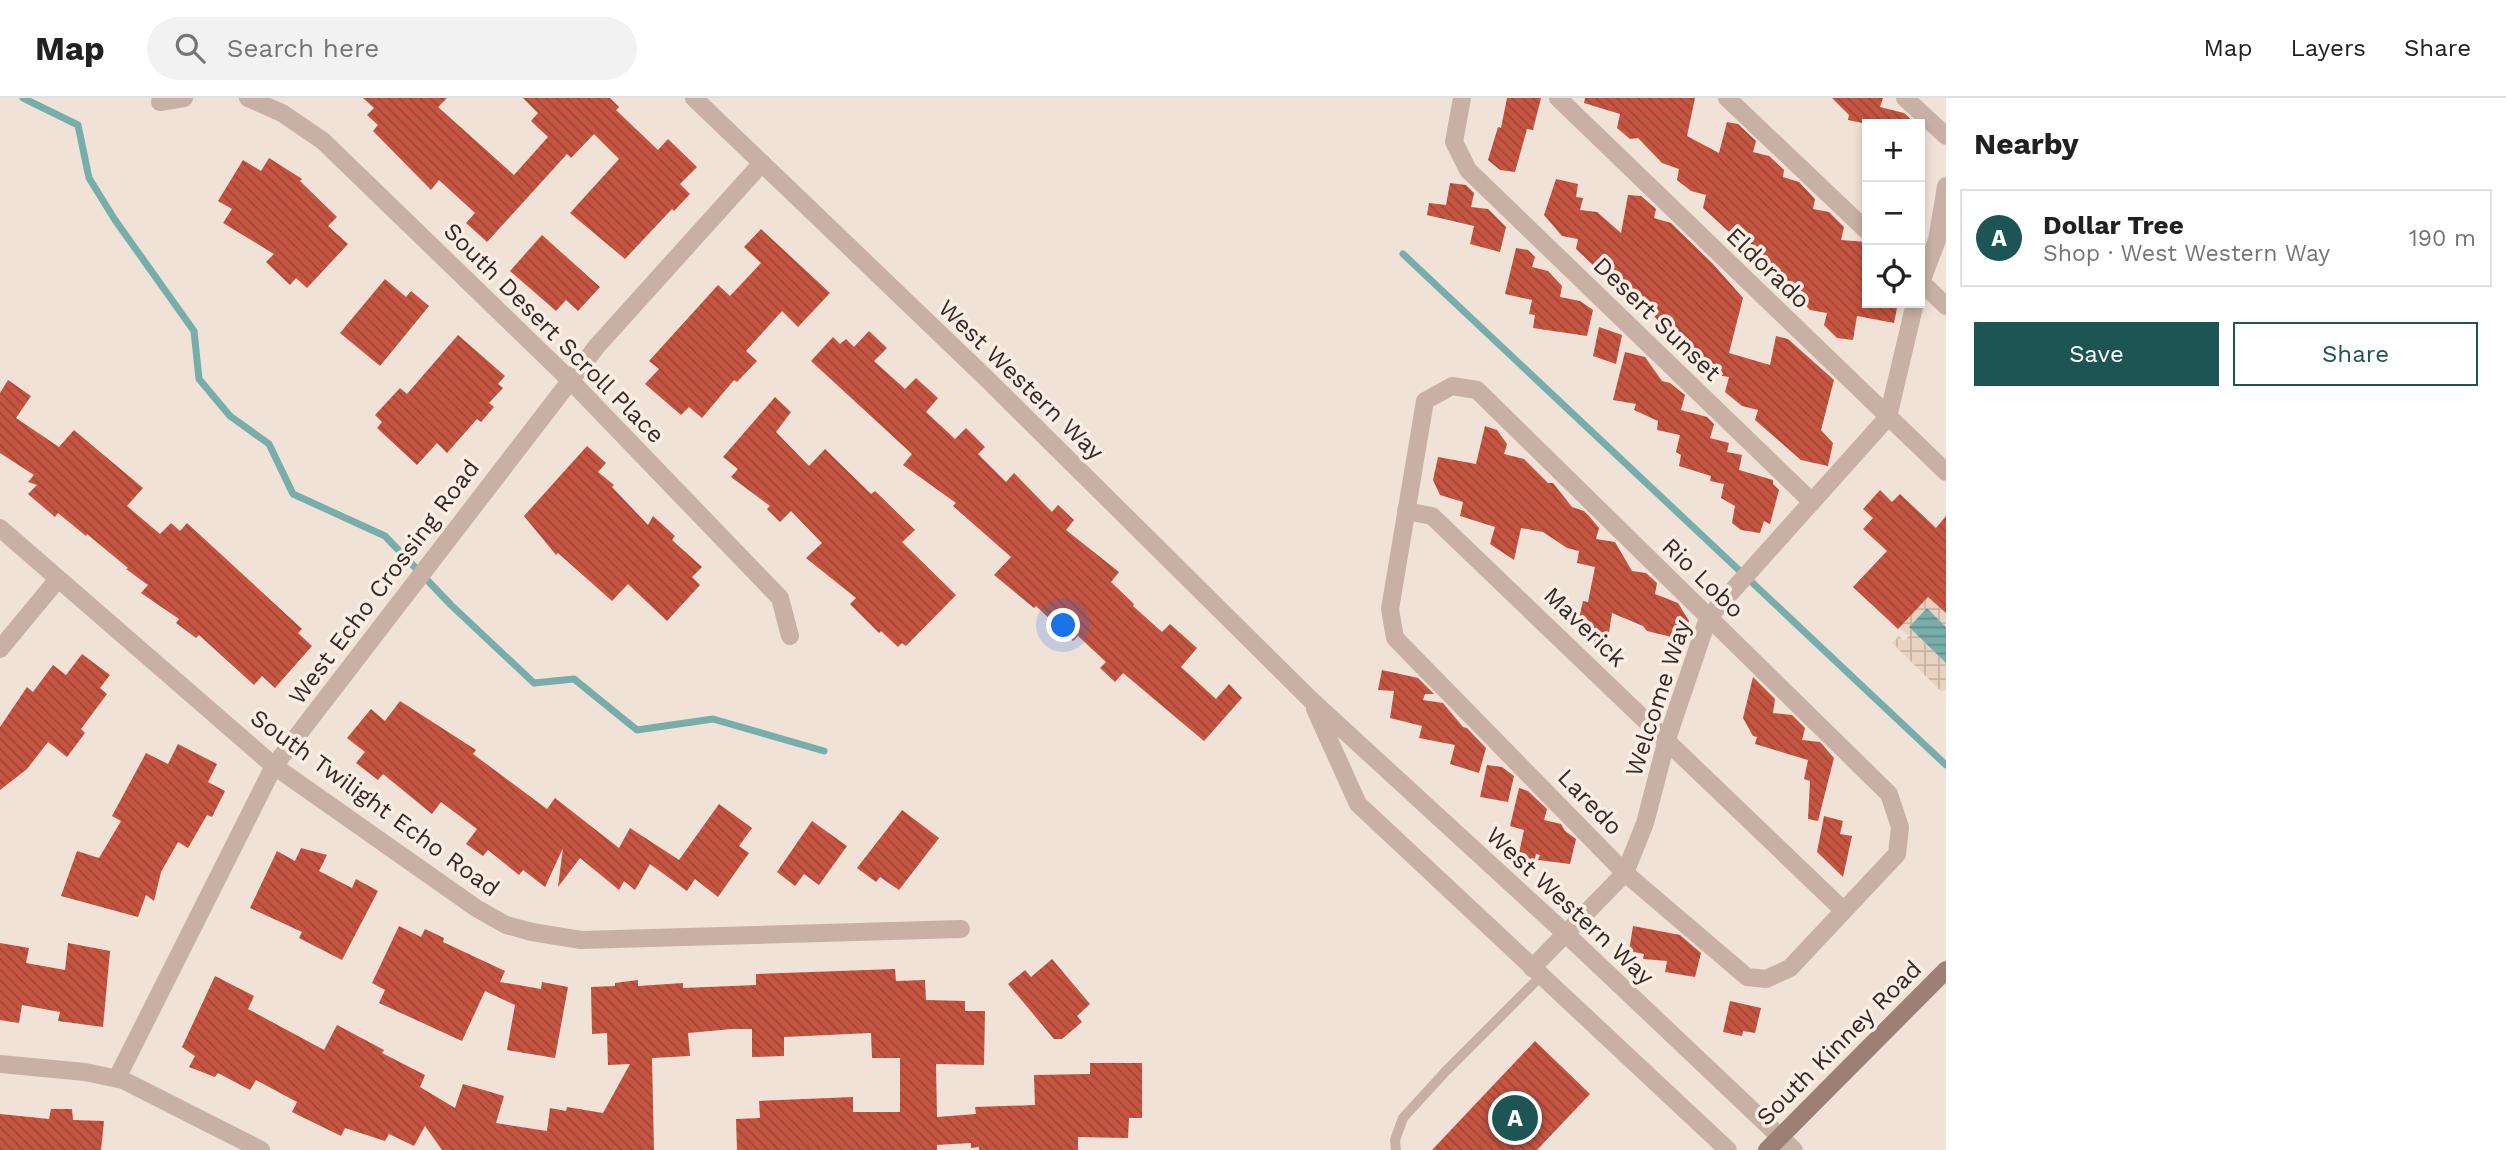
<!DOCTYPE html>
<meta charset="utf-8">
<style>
body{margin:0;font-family:"Work Sans",sans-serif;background:#f2f2f2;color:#202124}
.controls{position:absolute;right:21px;top:21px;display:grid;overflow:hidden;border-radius:0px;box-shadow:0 4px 10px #0003}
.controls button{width:63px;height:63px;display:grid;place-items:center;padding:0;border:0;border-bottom:2px solid #e0e0e0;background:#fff;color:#202124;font:35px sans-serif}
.you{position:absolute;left:1064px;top:528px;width:24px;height:24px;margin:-18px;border:5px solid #fff;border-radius:50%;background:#1a73e8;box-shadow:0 0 0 10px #1a73e833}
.badge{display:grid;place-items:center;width:46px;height:46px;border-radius:50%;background:#1c5553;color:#fff;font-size:23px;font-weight:700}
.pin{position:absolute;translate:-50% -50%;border:4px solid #fff;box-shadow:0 2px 7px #0006}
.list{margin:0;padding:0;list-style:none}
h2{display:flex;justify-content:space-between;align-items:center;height:91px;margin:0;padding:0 28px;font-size:30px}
h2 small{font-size:23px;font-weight:400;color:#757577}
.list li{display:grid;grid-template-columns:46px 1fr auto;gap:21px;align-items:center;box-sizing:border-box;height:98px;margin:0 14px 14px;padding:0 14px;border:2px solid #e0e0e0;border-radius:0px}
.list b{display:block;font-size:26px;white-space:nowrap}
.list p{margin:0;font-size:23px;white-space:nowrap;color:#757577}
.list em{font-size:23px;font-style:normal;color:#757577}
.actions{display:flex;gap:14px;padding:21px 28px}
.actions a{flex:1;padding:16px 0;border:2px solid #1c5553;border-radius:0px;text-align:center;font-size:24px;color:#1c5553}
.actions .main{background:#1c5553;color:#fff}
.icon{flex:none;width:38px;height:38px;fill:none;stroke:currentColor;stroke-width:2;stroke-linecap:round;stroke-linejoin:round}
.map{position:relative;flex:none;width:1946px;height:1052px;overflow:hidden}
header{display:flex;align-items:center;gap:42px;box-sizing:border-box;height:98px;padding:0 35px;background:#fff;border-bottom:2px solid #e0e0e0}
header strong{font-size:33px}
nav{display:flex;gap:38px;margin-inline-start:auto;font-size:24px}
.search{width:490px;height:63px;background:#f2f2f2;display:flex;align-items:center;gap:18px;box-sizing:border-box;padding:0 24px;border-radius:38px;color:#757577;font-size:26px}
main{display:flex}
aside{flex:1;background:#fff}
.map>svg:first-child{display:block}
.plaza{fill:url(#plaza-grid)}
.water{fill:url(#water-rules)}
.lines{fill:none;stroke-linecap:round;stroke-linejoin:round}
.stream{stroke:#77adaa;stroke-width:7}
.building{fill:url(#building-back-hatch)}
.service{stroke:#c8b1a4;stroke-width:10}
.minor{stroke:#c8b1a4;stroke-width:18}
.secondary{stroke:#9c8076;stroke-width:18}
.labels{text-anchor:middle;stroke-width:7;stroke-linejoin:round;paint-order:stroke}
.street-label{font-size:24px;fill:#342926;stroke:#f9ede4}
</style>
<header>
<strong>Map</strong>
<div class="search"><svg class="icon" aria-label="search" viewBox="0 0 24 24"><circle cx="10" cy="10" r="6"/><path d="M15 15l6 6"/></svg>Search here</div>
<nav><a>Map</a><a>Layers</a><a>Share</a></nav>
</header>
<main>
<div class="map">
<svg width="1946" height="1052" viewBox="0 0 1946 1052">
<defs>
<pattern id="plaza-grid" width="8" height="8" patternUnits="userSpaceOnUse" patternTransform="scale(1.75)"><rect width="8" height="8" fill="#e9d2bf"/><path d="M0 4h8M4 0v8" fill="none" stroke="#c8b4a4"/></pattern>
<pattern id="water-rules" width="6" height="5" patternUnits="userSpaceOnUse" patternTransform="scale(1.75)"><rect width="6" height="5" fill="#77adaa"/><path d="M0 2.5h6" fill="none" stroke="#628d8a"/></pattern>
<pattern id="building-back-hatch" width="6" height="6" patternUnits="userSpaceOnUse" patternTransform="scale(1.75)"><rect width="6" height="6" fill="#c55441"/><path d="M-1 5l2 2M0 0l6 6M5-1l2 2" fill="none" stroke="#a14636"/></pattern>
</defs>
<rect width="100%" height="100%" fill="#f1e2d8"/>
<path class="plaza" d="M 1928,499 L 1946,515 L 1946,529 L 1927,510 L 1909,529 L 1946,565 L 1946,590 L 1942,594 L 1892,545 L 1899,538 L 1904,543 L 1909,538 L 1899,529 Z"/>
<path class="water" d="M 1927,510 L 1946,529 L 1946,565 L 1909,529 Z"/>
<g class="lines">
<g class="stream">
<path d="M 23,0 L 78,27 L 89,80 L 115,122 L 194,233 L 199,281 L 230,318 L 269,346 L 293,396 L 385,438 L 451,507 L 534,585 L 574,581 L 637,632 L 713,621 L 824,653"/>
<path d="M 1403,156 L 1946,667"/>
</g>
</g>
<g class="building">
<path d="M 363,0 L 447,0 L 438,9 L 514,77 L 548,39 L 531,23 L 538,15 L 523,0 L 610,0 L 619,9 L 616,12 L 658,52 L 668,41 L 697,69 L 680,86 L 690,96 L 674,113 L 672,111 L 625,161 L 570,115 L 619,61 L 594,36 L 571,60 L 567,56 L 487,144 L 466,125 L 475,115 L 439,82 L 431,92 L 373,33 L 378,27 L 367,17 L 374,10 Z"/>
<path d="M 1507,0 L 1541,0 L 1533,32 L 1527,31 L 1515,74 L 1500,72 L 1488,62 L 1498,29 L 1501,30 Z"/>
<path d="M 1585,0 L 1695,0 L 1687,38 L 1719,55 L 1727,24 L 1738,26 L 1756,43 L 1753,54 L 1769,58 L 1784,72 L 1783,79 L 1799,84 L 1815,101 L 1813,111 L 1829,114 L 1844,129 L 1841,142 L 1867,144 L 1867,205 L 1898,205 L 1894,225 L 1857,218 L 1853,242 L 1837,240 L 1824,227 L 1827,215 L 1810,212 L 1790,190 L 1795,191 L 1796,187 L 1779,180 L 1766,167 L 1768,158 L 1751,154 L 1703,110 L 1706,97 L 1691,93 L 1677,82 L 1679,71 L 1662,65 L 1638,40 L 1630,41 L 1617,30 L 1620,16 L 1584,5 Z"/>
<path d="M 1832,0 L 1883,0 L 1880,9 L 1904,15 L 1916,26 L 1867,26 L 1848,22 L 1849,17 Z"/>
<path d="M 269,60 L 302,81 L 300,83 L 337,119 L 328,128 L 348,146 L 307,190 L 296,180 L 290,187 L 266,164 L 274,156 L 223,125 L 232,111 L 218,103 L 243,62 L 261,73 Z"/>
<path d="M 1556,81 L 1578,86 L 1576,99 L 1583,100 L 1580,112 L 1597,114 L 1621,135 L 1628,97 L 1641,98 L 1656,111 L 1654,120 L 1671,125 L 1713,166 L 1743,200 L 1729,255 L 1770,267 L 1776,238 L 1788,241 L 1834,282 L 1821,332 L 1833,345 L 1828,368 L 1801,362 L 1755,322 L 1758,312 L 1742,308 L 1725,294 L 1729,279 L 1710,276 L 1687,251 L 1683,251 L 1604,161 L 1594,168 L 1576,151 L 1578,141 L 1562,138 L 1544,117 Z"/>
<path d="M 1450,85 L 1466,87 L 1474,95 L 1471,109 L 1488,111 L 1506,129 L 1500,154 L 1470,146 L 1474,128 L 1427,117 L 1429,105 L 1446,107 Z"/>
<path d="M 761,131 L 830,195 L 798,229 L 782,213 L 746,253 L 757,263 L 737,284 L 734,282 L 702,320 L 689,309 L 681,317 L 645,286 L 659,271 L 649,263 L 718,187 L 730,198 L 761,165 L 744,149 Z"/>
<path d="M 542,137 L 600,189 L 578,213 L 566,202 L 556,213 L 510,173 Z"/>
<path d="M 1516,150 L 1528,152 L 1535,159 L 1532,169 L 1548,173 L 1562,188 L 1560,199 L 1580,203 L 1593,212 L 1587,238 L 1533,230 L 1535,217 L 1529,216 L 1532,202 L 1505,196 Z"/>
<path d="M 385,181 L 406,199 L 411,193 L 429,208 L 380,268 L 340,235 Z"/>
<path d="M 1599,229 L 1622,237 L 1616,266 L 1593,258 Z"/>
<path d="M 869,233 L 887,250 L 874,263 L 905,291 L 916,280 L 938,300 L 926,314 L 955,341 L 966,330 L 985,349 L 978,356 L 1006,384 L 1014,375 L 1052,414 L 1058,407 L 1074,422 L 1066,432 L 1119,474 L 1111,484 L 1134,506 L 1133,508 L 1162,534 L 1170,526 L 1197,550 L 1181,569 L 1216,601 L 1229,586 L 1242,600 L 1204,643 L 1123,575 L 1115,584 L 1100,570 L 1106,564 L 1078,538 L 1073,543 L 1036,508 L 1034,510 L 994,477 L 1011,459 L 953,408 L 956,405 L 903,367 L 912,356 L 811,263 L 833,239 L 840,246 L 846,241 L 854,249 Z"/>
<path d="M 458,237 L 505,278 L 498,286 L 503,290 L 489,305 L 494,309 L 481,324 L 477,321 L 447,355 L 437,345 L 417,367 L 377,330 L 382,324 L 375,317 L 400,290 L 407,296 Z"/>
<path d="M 1625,254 L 1645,259 L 1662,283 L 1670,285 L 1685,297 L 1681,312 L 1707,319 L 1714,326 L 1710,340 L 1729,345 L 1727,354 L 1742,357 L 1739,372 L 1773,382 L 1773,386 L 1779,392 L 1770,426 L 1764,423 L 1760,435 L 1741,432 L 1732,425 L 1735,408 L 1721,400 L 1724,386 L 1710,383 L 1711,378 L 1679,368 L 1681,357 L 1676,354 L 1680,337 L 1657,332 L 1658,323 L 1634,312 L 1636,306 L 1613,302 Z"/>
<path d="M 8,282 L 31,298 L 16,320 L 59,349 L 74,332 L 143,390 L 127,408 L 160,436 L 171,425 L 180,433 L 187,425 L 302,531 L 298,535 L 312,548 L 275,590 L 262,578 L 254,587 L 199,537 L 196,540 L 176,525 L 179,521 L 141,495 L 148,487 L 126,471 L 128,470 L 87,436 L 86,438 L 58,415 L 55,419 L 28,396 L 37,387 L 28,384 L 34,377 L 0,355 L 0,295 Z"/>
<path d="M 775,299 L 791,314 L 776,334 L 809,368 L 825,351 L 871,396 L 875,393 L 915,432 L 902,444 L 956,497 L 906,548 L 902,545 L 898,549 L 881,533 L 879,535 L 850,506 L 856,500 L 806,460 L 822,445 L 791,413 L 780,424 L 767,411 L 770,408 L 731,379 L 738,371 L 723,359 Z"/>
<path d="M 1485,328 L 1497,332 L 1507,346 L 1504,356 L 1524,361 L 1548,385 L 1553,385 L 1572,409 L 1584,413 L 1589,418 L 1599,430 L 1596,441 L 1615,444 L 1632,473 L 1646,475 L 1657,485 L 1655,496 L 1678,505 L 1689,523 L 1684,542 L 1647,533 L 1643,528 L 1612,515 L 1607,547 L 1595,544 L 1578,525 L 1583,503 L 1588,504 L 1595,469 L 1577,465 L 1579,453 L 1567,450 L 1543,434 L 1521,430 L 1514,462 L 1490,446 L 1495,429 L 1460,418 L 1463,404 L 1440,397 L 1433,382 L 1438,359 L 1476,366 Z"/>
<path d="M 587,348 L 606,365 L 598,374 L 614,387 L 612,389 L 648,427 L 653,418 L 675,438 L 672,442 L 702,469 L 692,479 L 700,487 L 667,523 L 628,486 L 612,503 L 558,455 L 556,457 L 524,418 Z"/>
<path d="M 1880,392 L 1892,404 L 1900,396 L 1936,430 L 1946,418 L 1946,515 L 1928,499 L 1898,531 L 1853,489 L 1887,453 L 1863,431 L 1873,420 L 1863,411 Z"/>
<path d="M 82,556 L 110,577 L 100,590 L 107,596 L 81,631 L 85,635 L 67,659 L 48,644 L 27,671 L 0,692 L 0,629 L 27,589 L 33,594 L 53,567 L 66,577 Z"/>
<path d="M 1382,572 L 1418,580 L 1434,596 L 1425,596 L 1423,602 L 1443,605 L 1463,629 L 1467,630 L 1486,650 L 1479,675 L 1450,666 L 1455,647 L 1419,640 L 1422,628 L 1390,620 L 1394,593 L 1378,592 Z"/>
<path d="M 1753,579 L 1775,601 L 1773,615 L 1792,617 L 1805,630 L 1802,642 L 1820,644 L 1834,660 L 1818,723 L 1808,721 L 1810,683 L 1804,681 L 1808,662 L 1755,646 L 1757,639 L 1753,638 L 1743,620 Z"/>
<path d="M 400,603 L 476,652 L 473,656 L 547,711 L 555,700 L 619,750 L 630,730 L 679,762 L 719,706 L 752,730 L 739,748 L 749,755 L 718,799 L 695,781 L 687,793 L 650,766 L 635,792 L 624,783 L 619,792 L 580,760 L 558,789 L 563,750 L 545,789 L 523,772 L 519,777 L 488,752 L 483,758 L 466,746 L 477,731 L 441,704 L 432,716 L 383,676 L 378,682 L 356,665 L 365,654 L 347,640 L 371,611 L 385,623 Z"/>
<path d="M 178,646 L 217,666 L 208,684 L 225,693 L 212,719 L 207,717 L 188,750 L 178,744 L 161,774 L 154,803 L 146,797 L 138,819 L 61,798 L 77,753 L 99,760 L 121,723 L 112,718 L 146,655 L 168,666 Z"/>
<path d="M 1487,667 L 1502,669 L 1514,678 L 1508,704 L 1480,699 Z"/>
<path d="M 1519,690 L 1528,693 L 1547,711 L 1544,722 L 1561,726 L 1565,733 L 1576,741 L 1570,766 L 1538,762 L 1540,757 L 1536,756 L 1532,772 L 1516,769 L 1524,732 L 1510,728 Z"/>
<path d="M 902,712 L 939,740 L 899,792 L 880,779 L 876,784 L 857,770 Z"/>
<path d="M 1824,718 L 1843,723 L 1840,736 L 1852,738 L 1843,779 L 1817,754 Z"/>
<path d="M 812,723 L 847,748 L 819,787 L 804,776 L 795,788 L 777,774 Z"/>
<path d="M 301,750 L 327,757 L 319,773 L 352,790 L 356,781 L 378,793 L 342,862 L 299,840 L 302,834 L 250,810 L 277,753 L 295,763 Z"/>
<path d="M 399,828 L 421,839 L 425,831 L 444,840 L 443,844 L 505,873 L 500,884 L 541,891 L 542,884 L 568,889 L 555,960 L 507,952 L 515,907 L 485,893 L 462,943 L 379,905 L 385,892 L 372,885 Z"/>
<path d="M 1633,828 L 1680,837 L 1701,855 L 1695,879 L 1665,874 L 1667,863 L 1643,861 L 1644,856 L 1629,853 Z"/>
<path d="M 0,845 L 29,850 L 26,865 L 65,872 L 68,845 L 110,853 L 103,929 L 58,923 L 60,914 L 22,907 L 19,925 L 0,922 Z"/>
<path d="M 1052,861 L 1090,906 L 1077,918 L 1082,924 L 1062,941 L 1054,941 L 1008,886 L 1025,872 L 1031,879 Z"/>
<path d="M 895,871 L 896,883 L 925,882 L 926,902 L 965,903 L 965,913 L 985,913 L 984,967 L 936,966 L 937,1019 L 976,1016 L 975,1009 L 1035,1007 L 1034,977 L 1090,976 L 1090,965 L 1142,965 L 1142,1020 L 1129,1020 L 1128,1040 L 1078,1039 L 1078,1052 L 979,1052 L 979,1049 L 971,1050 L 971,1045 L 937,1047 L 937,1052 L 737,1052 L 736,1021 L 760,1020 L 759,1003 L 853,999 L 853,1014 L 900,1014 L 900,960 L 872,960 L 871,935 L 784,939 L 784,958 L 752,959 L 752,931 L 732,931 L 688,935 L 690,958 L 652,960 L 654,1052 L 442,1052 L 425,1028 L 414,1048 L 389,1036 L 385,1043 L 345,1030 L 341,1038 L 292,1014 L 297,1004 L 256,982 L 250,992 L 218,975 L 215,979 L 189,969 L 195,958 L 182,949 L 215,878 L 254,898 L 248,911 L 324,952 L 337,927 L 384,952 L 382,955 L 425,977 L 420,989 L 455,1010 L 463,986 L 504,998 L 496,1025 L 547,1033 L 550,1010 L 566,1013 L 567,1009 L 603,1015 L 630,966 L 608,967 L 607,935 L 592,936 L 591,889 L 615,888 L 615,885 L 638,882 L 638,888 L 683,885 L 683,890 L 756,887 L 756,876 Z"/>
<path d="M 1730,903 L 1761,910 L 1755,935 L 1743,933 L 1742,938 L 1723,934 Z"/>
<path d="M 1535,943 L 1590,996 L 1537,1052 L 1432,1052 Z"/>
<path d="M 51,1011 L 72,1011 L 73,1022 L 104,1023 L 101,1052 L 0,1052 L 0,1016 L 49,1021 Z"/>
</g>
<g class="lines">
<path class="service" d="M 1396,1052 L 1395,1042 L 1403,1020 L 1445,974 L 1540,879"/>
<g class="minor">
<path d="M 248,0 L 282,15 L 323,43 L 570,282 L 780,500 L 790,538"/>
<path d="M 694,0 L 987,281 L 1311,602 L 1566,836 L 1794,1052"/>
<path d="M 1462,0 L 1454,44 L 1468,72 L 1812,404"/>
<path d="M 1558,0 L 1946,374"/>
<path d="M 1727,0 L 1867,133"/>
<path d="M 1905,0 L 1946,38"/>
<path d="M 160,4 L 184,0"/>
<path d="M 1920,183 L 1946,208"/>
<path d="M 1920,187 L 1937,142 L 1946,88"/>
<path d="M 1452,288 L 1477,292 L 1889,696 L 1900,729 L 1897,756 L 1790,870 L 1766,881 L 1747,879 L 1625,775 L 1395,540 L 1390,511 L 1425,303 Z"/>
<path d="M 1406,413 L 1432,418 L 1843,812"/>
<path d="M 0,430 L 274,668 L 476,810 L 506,827 L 532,834 L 581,842 L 961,831"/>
<path d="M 0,551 L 58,481"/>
<path d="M 1315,611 L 1358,706 L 1728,1052"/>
<path d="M 1532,870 L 1625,775 L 1645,725 L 1667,641 L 1708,520 L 1888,319 L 1915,205"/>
<path d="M 0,966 L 85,974 L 123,982 L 261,1052"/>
<path d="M 117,980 L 274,668 L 597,248 L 762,65"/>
</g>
<path class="secondary" d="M 1767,1052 L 1946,872"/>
</g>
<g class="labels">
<g class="street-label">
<text transform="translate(1768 170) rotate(44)" y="8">Eldorado</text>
<text transform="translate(1657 221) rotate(44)" y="8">Desert Sunset</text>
<text transform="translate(554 235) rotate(45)" y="8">South Desert Scroll Place</text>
<text transform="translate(1021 282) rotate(44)" y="8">West Western Way</text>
<text transform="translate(1703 480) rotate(44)" y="8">Rio Lobo</text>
<text transform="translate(384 484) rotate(-53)" y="8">West Echo Crossing Road</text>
<text transform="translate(1585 529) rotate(44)" y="8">Maverick</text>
<text transform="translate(1658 600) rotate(-72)" y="8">Welcome Way</text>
<text transform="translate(1590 704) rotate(46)" y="8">Laredo</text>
<text transform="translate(375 705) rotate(36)" y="8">South Twilight Echo Road</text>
<text transform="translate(1570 808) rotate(43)" y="8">West Western Way</text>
<text transform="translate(1839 945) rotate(-45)" y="8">South Kinney Road</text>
</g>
</g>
</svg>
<div class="controls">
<button>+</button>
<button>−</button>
<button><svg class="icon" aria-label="locate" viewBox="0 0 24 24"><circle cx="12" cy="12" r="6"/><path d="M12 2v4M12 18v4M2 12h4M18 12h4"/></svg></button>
</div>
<div class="you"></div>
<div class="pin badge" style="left:1515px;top:1020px">A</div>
</div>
<aside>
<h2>Nearby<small></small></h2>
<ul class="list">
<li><span class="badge">A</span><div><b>Dollar Tree</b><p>Shop · West Western Way</p></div><em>190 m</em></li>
</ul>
<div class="actions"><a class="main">Save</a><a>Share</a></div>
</aside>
</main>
